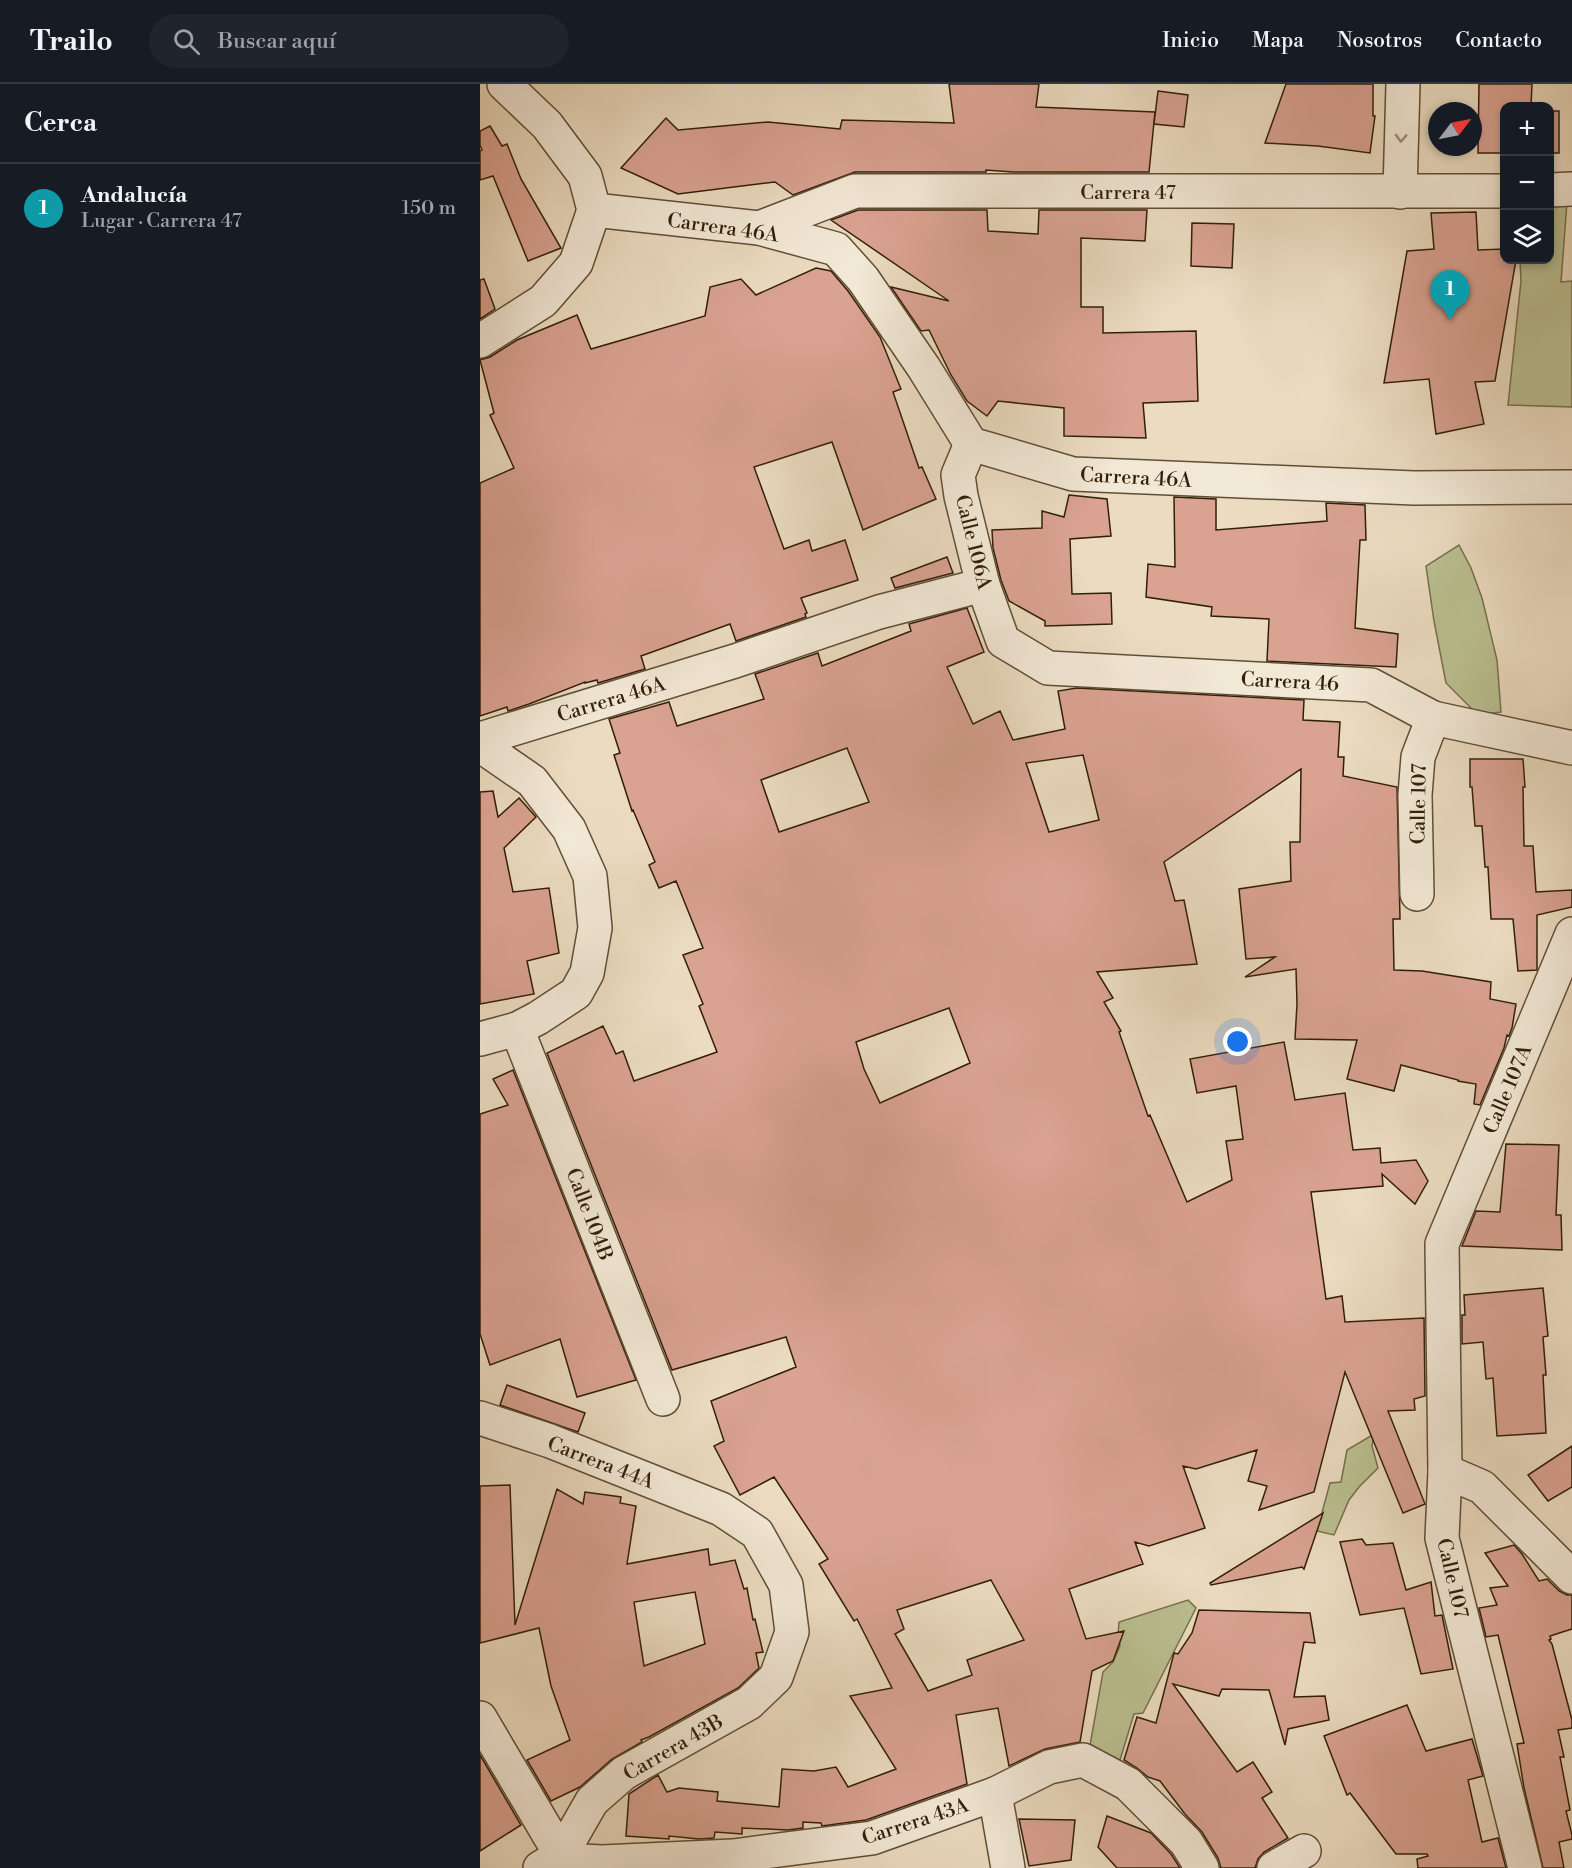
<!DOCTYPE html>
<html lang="es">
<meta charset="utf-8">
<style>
body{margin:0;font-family:"Libre Bodoni",serif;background:#20242c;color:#f1f3f6}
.controls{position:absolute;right:18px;top:18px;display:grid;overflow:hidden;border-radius:12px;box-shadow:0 3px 9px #0003}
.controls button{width:54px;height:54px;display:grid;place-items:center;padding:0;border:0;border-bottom:2px solid #363941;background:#171b24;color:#f1f3f6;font:30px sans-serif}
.compass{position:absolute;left:948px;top:18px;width:54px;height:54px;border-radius:50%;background:#171b24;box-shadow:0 3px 9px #0003;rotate:58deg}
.you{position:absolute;left:758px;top:958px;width:21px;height:21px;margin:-15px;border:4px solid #fff;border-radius:50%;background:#1a73e8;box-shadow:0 0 0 9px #1a73e833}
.badge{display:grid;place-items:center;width:39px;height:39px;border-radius:50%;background:#c59692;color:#fff;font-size:20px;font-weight:700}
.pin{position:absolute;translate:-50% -50px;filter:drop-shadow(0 2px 3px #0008)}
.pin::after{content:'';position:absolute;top:32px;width:21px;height:18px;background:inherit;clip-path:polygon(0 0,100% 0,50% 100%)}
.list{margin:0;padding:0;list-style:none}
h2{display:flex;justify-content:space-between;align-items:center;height:78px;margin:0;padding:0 24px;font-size:26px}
h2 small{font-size:20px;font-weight:400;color:#9ea1a6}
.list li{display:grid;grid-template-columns:39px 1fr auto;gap:18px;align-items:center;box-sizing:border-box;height:90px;padding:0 24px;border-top:2px solid #363941}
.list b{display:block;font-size:22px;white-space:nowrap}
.list p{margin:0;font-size:20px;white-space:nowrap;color:#9ea1a6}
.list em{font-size:20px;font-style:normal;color:#9ea1a6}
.icon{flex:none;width:33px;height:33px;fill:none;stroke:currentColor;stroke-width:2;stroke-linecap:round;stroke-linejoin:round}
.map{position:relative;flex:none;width:1092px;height:1784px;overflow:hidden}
header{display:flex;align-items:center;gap:36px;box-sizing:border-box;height:84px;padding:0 30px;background:#171b24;border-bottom:2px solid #363941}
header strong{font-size:28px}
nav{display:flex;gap:33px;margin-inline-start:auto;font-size:21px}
.search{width:420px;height:54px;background:#20242c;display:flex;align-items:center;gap:15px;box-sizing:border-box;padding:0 21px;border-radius:33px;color:#9ea1a6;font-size:22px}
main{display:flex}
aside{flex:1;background:#171b24}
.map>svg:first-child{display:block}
.green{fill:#babf90;stroke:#766f4c;stroke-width:1.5}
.building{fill:#d9a291;stroke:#321f08;stroke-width:1.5;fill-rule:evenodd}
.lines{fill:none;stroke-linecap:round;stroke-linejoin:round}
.minor-casing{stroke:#604e36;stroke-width:36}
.minor{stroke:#f2e8d6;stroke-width:33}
.oneway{stroke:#9c8e79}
.labels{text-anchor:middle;stroke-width:4.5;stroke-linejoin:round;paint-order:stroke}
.street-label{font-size:20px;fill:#321f08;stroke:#f2e8d6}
</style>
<header>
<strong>Trailo</strong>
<div class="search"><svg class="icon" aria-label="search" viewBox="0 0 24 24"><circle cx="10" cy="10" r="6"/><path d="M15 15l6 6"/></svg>Buscar aquí</div>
<nav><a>Inicio</a><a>Mapa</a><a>Nosotros</a><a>Contacto</a></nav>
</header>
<main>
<aside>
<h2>Cerca<small></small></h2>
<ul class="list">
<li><span class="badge" style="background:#0f9aa8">1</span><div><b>Andalucía</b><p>Lugar · Carrera 47</p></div><em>150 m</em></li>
</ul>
</aside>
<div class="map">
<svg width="1092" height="1784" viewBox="0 0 1092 1784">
<rect width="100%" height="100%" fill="#ebdbc0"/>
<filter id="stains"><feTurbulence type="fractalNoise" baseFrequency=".00333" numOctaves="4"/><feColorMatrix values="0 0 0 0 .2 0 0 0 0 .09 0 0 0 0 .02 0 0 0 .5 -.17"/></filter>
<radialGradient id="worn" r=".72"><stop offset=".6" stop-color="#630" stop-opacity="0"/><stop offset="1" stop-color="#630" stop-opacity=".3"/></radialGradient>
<g class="green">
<path d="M 1070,118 L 1087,118 L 1081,198 L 1092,197 L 1092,323 L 1028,321 L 1041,197 L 1040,176 L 1070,176 Z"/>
<path d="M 979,461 L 991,484 L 1002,514 L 1017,576 L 1021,628 L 998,631 L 966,599 L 954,537 L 946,482 Z"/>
<path d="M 894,1350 L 892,1362 L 898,1384 L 879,1403 L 869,1416 L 854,1451 L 837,1447 L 850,1399 L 861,1398 L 867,1366 Z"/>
<path d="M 708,1516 L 716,1524 L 663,1629 L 654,1630 L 640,1676 L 609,1667 L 623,1588 L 633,1578 L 640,1562 L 638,1551 L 639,1538 Z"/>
</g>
<g class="building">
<path d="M 469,0 L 559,0 L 556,23 L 675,28 L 669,88 L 533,88 L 506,86 L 506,88 L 375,88 L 313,111 L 295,98 L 198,110 L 141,84 L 186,34 L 198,46 L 288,38 L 360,45 L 362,36 L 474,39 Z"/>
<path d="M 806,0 L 893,0 L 893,32 L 895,32 L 890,69 L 838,62 L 785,59 Z"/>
<path d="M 999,0 L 1052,0 L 1051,22 L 1024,22 L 1024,69 L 998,69 Z"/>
<path d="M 678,7 L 708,11 L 704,43 L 674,40 Z"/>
<rect x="1070" y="27" width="9" height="42"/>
<path d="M 10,42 L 22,62 L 27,60 L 41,95 L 81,164 L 48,177 L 13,92 L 0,96 L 0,67 L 2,66 L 0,61 L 0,47 Z"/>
<path d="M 378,126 L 507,126 L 508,147 L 558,150 L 559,126 L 667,126 L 665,157 L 601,154 L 601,223 L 623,223 L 623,249 L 716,247 L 718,317 L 663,319 L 666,354 L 584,352 L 584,324 L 518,317 L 507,332 L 487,317 L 471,291 L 449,246 L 441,247 L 411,203 L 469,217 L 351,136 Z"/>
<path d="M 996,128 L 998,166 L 1024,165 L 1024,176 L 1036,176 L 1015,297 L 995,298 L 1004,340 L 956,350 L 949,295 L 904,299 L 927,167 L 954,165 L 951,129 Z"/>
<path d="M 712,139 L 754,140 L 752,184 L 711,182 Z"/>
<path d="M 336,184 L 351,187 L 368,207 L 400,253 L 421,305 L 413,308 L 439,384 L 442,383 L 456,415 L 383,446 L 352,358 L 274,383 L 304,465 L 329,456 L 332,467 L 365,456 L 378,496 L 321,514 L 327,529 L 325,530 L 326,533 L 256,557 L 250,540 L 161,572 L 165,585 L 118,599 L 117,596 L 105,599 L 105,598 L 49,620 L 28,627 L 27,623 L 0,632 L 0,399 L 34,384 L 10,331 L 14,329 L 0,276 L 10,273 L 37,256 L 97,231 L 111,265 L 225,232 L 230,203 L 261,195 L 276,211 Z"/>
<path d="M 4,195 L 15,225 L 0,235 L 0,196 Z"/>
<path d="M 589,411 L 627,415 L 631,452 L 590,455 L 592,510 L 631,509 L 632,540 L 565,542 L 565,537 L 529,517 L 521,496 L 513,464 L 512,446 L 562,444 L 562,427 L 584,433 Z"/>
<path d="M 694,413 L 736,415 L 736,446 L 847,437 L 846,419 L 885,421 L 886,456 L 880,456 L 875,544 L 918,550 L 916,583 L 787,577 L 789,535 L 731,532 L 732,523 L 666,513 L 668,480 L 695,483 Z"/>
<path d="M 467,473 L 473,489 L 415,504 L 411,494 Z"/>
<path d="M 487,524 L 504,568 L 467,583 L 493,640 L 520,627 L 533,656 L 585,645 L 578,607 L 597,604 L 824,616 L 823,636 L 860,638 L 858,673 L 864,673 L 863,692 L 917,703 L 920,835 L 913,835 L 914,886 L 942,887 L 1011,898 L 1010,915 L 1036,920 L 1032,944 L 1029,952 L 1027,951 L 1024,964 L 1000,1021 L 994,1020 L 996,1000 L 978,997 L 978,996 L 921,981 L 914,1007 L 867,995 L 877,956 L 815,955 L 817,920 L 816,885 L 765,893 L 795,873 L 766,875 L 759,805 L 811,797 L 810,758 L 820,758 L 821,685 L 684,778 L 695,817 L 704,816 L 717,880 L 617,888 L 633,914 L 624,918 L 641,947 L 639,948 L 668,1032 L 670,1031 L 707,1118 L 752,1096 L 746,1057 L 763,1055 L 756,1002 L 717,1009 L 710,975 L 804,958 L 815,1016 L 865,1009 L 873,1066 L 900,1064 L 901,1079 L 936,1076 L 948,1097 L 935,1120 L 902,1090 L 903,1102 L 831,1108 L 846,1215 L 862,1212 L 865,1238 L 944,1234 L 945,1312 L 934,1315 L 935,1326 L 908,1327 L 945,1420 L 923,1429 L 865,1288 L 834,1408 L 779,1426 L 787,1402 L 768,1397 L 777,1366 L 716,1385 L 703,1382 L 725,1444 L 669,1462 L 655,1458 L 663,1480 L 589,1505 L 606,1555 L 644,1547 L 633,1577 L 612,1587 L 600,1658 L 565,1665 L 529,1682 L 518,1624 L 476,1631 L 487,1700 L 386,1736 L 342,1742 L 341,1739 L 323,1738 L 323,1744 L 308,1746 L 262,1744 L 262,1750 L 235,1748 L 234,1754 L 219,1755 L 189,1752 L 189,1755 L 146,1752 L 149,1710 L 178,1691 L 187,1708 L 199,1704 L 238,1708 L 237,1717 L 299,1723 L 302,1685 L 334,1687 L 356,1683 L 368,1703 L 416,1685 L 370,1612 L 412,1604 L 377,1535 L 374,1537 L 339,1480 L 348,1475 L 294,1393 L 260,1411 L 234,1362 L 244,1357 L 231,1317 L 316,1283 L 306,1253 L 192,1286 L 67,969 L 123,942 L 136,970 L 143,967 L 154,997 L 237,968 L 219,922 L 223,920 L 203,871 L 223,864 L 196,797 L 179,804 L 169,781 L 175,778 L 153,726 L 152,727 L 134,671 L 140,669 L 129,635 L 189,618 L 197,642 L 284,615 L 275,590 L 338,569 L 342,582 L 431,547 L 429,540 ZM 367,664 L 389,718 L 299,748 L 281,696 ZM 603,671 L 619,736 L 569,748 L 546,679 ZM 469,924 L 490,979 L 400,1019 L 384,985 L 376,958 ZM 511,1496 L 544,1556 L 487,1576 L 492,1591 L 448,1607 L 415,1550 L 424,1545 L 417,1526 Z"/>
<path d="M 990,675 L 1043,675 L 1045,703 L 1043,703 L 1044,762 L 1053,762 L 1056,808 L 1092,806 L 1092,823 L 1057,831 L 1057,886 L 1038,887 L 1033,835 L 1011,835 L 1008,783 L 1005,783 L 1002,742 L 995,742 L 992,703 L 990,703 Z"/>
<path d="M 13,707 L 18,733 L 39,714 L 56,733 L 24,764 L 33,808 L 69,804 L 79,869 L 47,877 L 54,910 L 0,920 L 0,708 Z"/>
<path d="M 33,986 L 156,1296 L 97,1313 L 80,1255 L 10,1281 L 0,1250 L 0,1030 L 28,1021 L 13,995 Z"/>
<path d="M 1026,1060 L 1079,1061 L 1076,1131 L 1081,1131 L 1082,1166 L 982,1162 L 996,1127 L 1020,1128 Z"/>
<path d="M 1063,1204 L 1068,1252 L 1063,1253 L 1066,1291 L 1063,1291 L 1066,1349 L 1017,1352 L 1013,1294 L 1006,1295 L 1003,1258 L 982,1260 L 982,1231 L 985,1231 L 984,1211 Z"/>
<path d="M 27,1301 L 105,1329 L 98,1348 L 20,1321 Z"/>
<path d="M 1092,1362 L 1092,1403 L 1068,1417 L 1048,1391 Z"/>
<path d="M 30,1401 L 35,1541 L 77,1405 L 103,1420 L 105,1408 L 141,1413 L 140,1419 L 156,1422 L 147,1480 L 228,1465 L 230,1481 L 255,1476 L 264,1505 L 267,1504 L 273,1536 L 275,1535 L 283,1568 L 276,1569 L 279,1584 L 258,1604 L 169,1653 L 161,1656 L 162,1658 L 132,1675 L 100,1703 L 71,1717 L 47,1676 L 90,1656 L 71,1602 L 59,1544 L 0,1559 L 0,1402 ZM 215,1508 L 225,1560 L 164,1582 L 154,1518 Z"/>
<path d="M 843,1429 L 824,1485 L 822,1483 L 731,1501 L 730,1499 Z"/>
<path d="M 882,1455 L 886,1461 L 913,1459 L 926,1506 L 951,1498 L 955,1532 L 962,1531 L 973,1585 L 941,1590 L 924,1524 L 880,1531 L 860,1458 Z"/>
<path d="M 1034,1461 L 1042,1470 L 1059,1497 L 1067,1495 L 1079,1507 L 1087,1511 L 1092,1511 L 1092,1545 L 1070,1552 L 1071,1555 L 1069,1556 L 1072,1560 L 1092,1636 L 1092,1644 L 1078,1646 L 1084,1673 L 1080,1673 L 1090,1726 L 1086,1727 L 1092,1751 L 1092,1755 L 1079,1758 L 1084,1784 L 1063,1784 L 1044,1704 L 1037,1660 L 1044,1659 L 1018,1551 L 1006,1553 L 999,1524 L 1017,1521 L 1010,1504 L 1028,1502 L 1005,1469 Z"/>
<path d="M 719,1526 L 830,1529 L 835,1559 L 824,1558 L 814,1613 L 845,1612 L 849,1636 L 808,1645 L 805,1661 L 789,1606 L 742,1605 L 739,1612 L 693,1600 L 757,1688 L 773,1678 L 792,1708 L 782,1714 L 808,1754 L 784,1768 L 778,1775 L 775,1784 L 741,1784 L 738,1774 L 722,1748 L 705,1730 L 680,1697 L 668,1693 L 657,1684 L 644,1676 L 657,1633 L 676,1639 L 694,1569 L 698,1570 L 712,1549 Z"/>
<path d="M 927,1621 L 946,1667 L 992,1655 L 1003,1692 L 988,1696 L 1002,1758 L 1018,1754 L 1026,1784 L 938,1784 L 937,1775 L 948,1772 L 947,1770 L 916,1770 L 870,1709 L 867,1711 L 844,1652 Z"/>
<path d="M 0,1671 L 41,1741 L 0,1767 Z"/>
<path d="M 627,1732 L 671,1749 L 691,1770 L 700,1784 L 637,1784 L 618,1763 Z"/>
<path d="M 539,1735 L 595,1736 L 591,1776 L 549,1782 Z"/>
</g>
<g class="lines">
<defs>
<g id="minor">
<path d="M 24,0 L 67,41 L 105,92 L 114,126"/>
<path d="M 1070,106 L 1092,105"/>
<path d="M 920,108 L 923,0"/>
<path d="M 114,126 L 279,144 L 356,165 L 383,195 L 444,284 L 491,360 L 593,390 L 934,404 L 1092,403"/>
<path d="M 279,144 L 375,107 L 1024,107"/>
<path d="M 0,257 L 63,217 L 96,179 L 114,126"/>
<path d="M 491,360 L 478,391 L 481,412 L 503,501 L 523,557 L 568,584 L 891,601 L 953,634 L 1092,664"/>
<path d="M 0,655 L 255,577 L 399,528 L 503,501"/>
<path d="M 0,665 L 7,666 L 52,697 L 89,745 L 110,792 L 115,844 L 107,889 L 96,909 L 58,934 L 37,945 L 0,955"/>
<path d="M 937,810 L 935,711 L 938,673 L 953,634"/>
<path d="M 37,945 L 183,1315"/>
<path d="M 0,1334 L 70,1357 L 241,1425 L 277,1449 L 306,1501 L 312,1548 L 296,1593 L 269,1619 L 144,1689 L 112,1717 L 81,1771 L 60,1784"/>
<path d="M 965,1387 L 1002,1403 L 1092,1493"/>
<path d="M 0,1634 L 81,1771 L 82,1784"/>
<path d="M 515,1710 L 528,1784"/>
<path d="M 81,1771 L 102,1777 L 122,1778 L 253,1772 L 392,1754 L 515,1710 L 569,1683 L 603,1676 L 648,1700 L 706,1758 L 722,1784"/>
<path d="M 794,1784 L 824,1767"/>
<path d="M 1045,1784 L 962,1454 L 965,1387 L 962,1160 L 1092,850"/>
</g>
</defs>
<use href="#minor" class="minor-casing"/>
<use href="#minor" class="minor"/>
</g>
<defs><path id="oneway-chevron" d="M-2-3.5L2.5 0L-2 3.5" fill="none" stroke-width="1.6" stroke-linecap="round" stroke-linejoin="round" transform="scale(1.5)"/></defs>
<use class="oneway" href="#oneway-chevron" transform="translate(921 54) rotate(92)"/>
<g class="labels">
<g class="street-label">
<text x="648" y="115">Carrera 47</text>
<text transform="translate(243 143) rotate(8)" y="7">Carrera 46A</text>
<text transform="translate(656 393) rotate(3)" y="7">Carrera 46A</text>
<text transform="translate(494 458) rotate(76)" y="7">Calle 106A</text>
<text transform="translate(810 597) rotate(3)" y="7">Carrera 46</text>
<text transform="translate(131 615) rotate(-17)" y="7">Carrera 46A</text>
<text transform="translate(938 720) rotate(-89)" y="7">Calle 107</text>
<text transform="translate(1027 1005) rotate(-67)" y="7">Calle 107A</text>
<text transform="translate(110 1130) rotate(69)" y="7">Calle 104B</text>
<text transform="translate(121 1378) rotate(21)" y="7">Carrera 44A</text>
<text transform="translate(973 1494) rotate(77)" y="7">Calle 107</text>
<text transform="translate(193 1663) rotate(-30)" y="7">Carrera 43B</text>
<text transform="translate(435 1737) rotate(-18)" y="7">Carrera 43A</text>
</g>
</g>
<rect width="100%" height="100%" filter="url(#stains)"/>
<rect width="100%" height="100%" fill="url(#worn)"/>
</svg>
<div class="controls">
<button>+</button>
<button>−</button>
<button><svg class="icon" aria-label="layers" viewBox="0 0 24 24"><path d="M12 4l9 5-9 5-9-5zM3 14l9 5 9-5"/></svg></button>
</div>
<svg class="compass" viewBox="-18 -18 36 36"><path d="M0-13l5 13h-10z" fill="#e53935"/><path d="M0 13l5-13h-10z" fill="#9ea1a6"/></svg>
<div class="you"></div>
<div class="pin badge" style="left:970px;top:236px;background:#0f9aa8">1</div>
</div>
</main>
